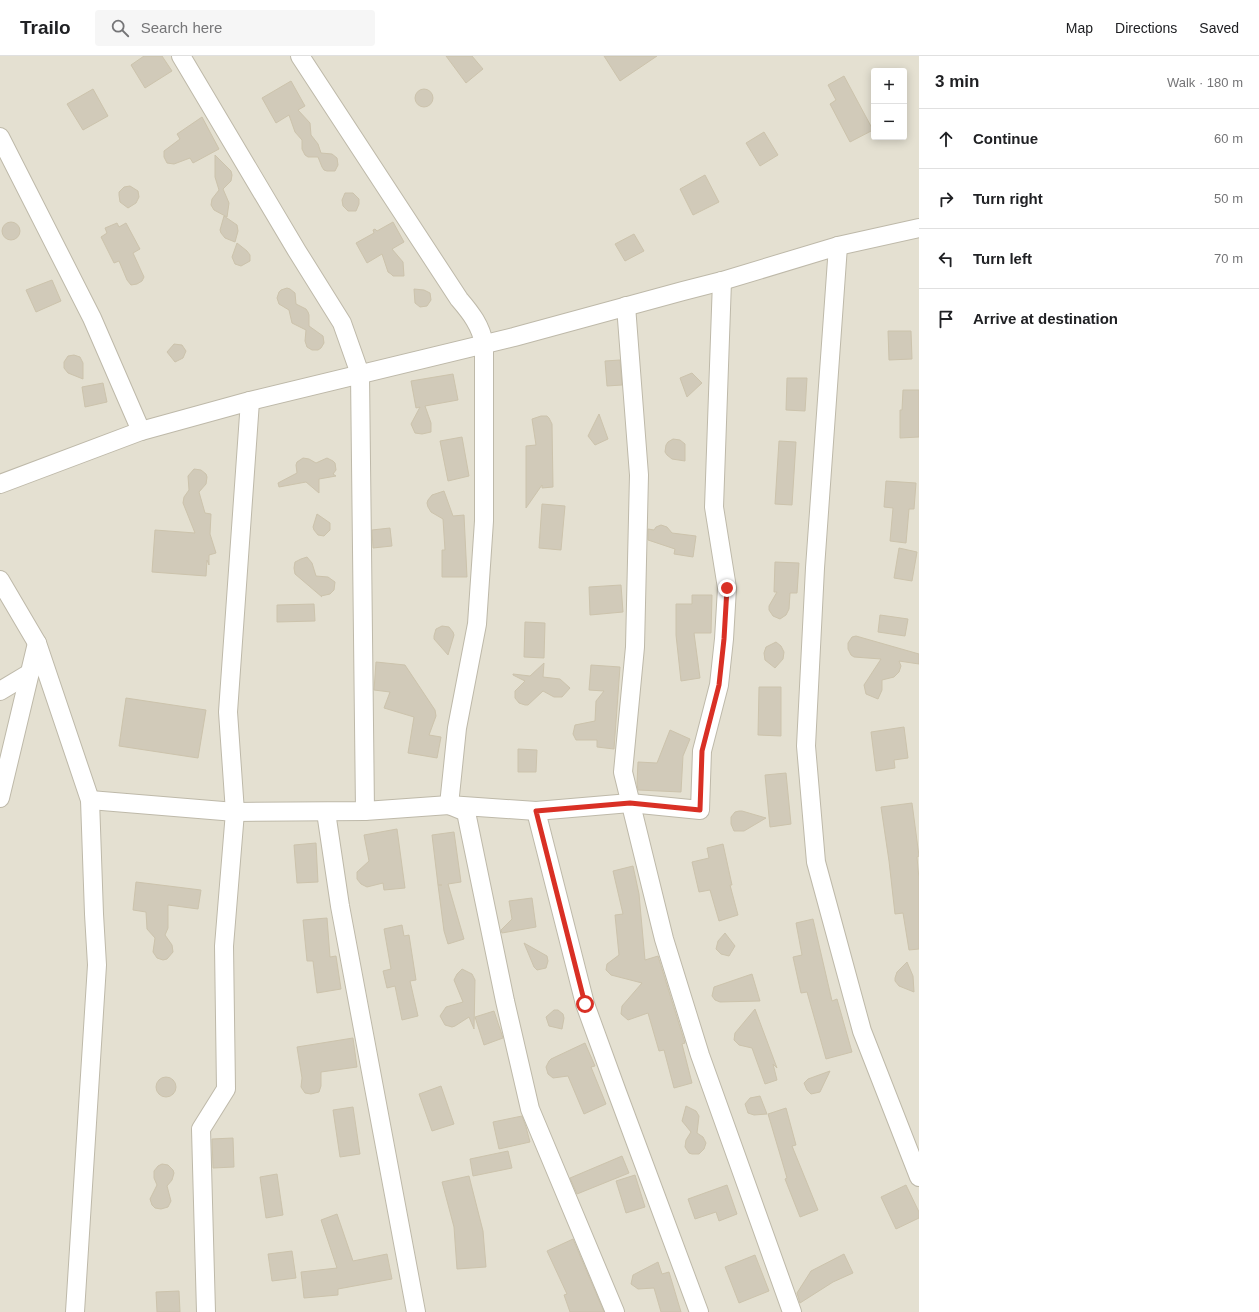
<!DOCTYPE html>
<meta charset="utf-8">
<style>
body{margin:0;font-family:Arial,sans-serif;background:#f6f6f6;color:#202124}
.controls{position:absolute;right:12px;top:12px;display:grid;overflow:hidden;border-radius:4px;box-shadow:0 2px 10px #0003}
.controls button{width:36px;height:36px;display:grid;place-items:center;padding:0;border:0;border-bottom:1px solid #e0e0e0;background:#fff;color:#202124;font:20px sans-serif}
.stop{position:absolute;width:12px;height:12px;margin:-9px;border:3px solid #d93025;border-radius:50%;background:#fff}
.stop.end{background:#d93025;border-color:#fff;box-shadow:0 1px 4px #0008}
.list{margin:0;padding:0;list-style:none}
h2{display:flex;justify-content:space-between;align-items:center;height:52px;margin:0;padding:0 16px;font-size:17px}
h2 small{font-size:13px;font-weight:400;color:#757577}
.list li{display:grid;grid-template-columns:26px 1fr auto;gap:12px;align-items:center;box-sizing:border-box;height:60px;padding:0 16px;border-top:1px solid #e0e0e0}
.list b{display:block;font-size:15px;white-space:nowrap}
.list em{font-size:13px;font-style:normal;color:#757577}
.icon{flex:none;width:22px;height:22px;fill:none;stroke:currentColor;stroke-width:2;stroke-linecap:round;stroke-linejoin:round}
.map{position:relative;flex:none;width:919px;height:1256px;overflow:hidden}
header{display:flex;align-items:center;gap:24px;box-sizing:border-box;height:56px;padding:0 20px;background:#fff;border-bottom:1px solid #e0e0e0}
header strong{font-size:19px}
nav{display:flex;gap:22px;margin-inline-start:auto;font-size:14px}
.search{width:280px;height:36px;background:#f6f6f6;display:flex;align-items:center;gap:10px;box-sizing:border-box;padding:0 14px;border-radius:4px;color:#757577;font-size:15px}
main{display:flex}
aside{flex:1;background:#fff}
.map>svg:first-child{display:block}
.residential{fill:#e4e0d1;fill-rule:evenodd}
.building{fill:#d1cab9;stroke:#ccc3ac}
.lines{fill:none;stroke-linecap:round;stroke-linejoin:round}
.street-casing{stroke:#beb9a9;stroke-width:20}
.street{stroke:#fff;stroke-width:18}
.route{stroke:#d93025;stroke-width:5}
</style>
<header>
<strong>Trailo</strong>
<div class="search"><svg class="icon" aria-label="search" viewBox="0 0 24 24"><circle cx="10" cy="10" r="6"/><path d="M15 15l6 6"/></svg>Search here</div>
<nav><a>Map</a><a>Directions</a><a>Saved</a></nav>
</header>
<main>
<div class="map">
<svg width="919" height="1256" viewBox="0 0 919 1256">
<rect width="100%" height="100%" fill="#f0eee3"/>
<path class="residential" d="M 0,0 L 919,0 L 919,1256 L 0,1256 ZM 874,15 L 904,15 L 904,81 L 874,81 Z"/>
<g class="building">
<path d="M 144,0 L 162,0 L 172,15 L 145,32 L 131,9 Z"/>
<path d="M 446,0 L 472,0 L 483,13 L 466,27 Z"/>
<path d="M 604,0 L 657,0 L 620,25 Z"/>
<path d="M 844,20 L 873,74 L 850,86 L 830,48 L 836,44 L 828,29 Z"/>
<path d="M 291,25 L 305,50 L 298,54 L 310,67 L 311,79 L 318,88 L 321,97 L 332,98 L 337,102 L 338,109 L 335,115 L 327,115 L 324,114 L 322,111 L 318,101 L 308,101 L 305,99 L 302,93 L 302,84 L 295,76 L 289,59 L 276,67 L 262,42 Z"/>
<path d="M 93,33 L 108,60 L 83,74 L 67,48 Z"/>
<circle cx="424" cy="42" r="9"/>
<path d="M 202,61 L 219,93 L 193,107 L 190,102 L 174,108 L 167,107 L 164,101 L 164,95 L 180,83 L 177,78 Z"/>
<path d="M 764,76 L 778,99 L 760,110 L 746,87 Z"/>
<path d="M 215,99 L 231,115 L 232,119 L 231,125 L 223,133 L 229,147 L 227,161 L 214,154 L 211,149 L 212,143 L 219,134 L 215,121 Z"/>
<path d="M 705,119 L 719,146 L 693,159 L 680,133 Z"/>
<path d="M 130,130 L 138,135 L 139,141 L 136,147 L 128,152 L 120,146 L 119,139 L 119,136 L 124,131 Z"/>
<path d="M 345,137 L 353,137 L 359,143 L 359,148 L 356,155 L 348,155 L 343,150 L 342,144 Z"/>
<path d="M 224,160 L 237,169 L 238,175 L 235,186 L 225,182 L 221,177 L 220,174 Z"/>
<circle cx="11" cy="175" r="9"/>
<path d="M 393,166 L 404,186 L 392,193 L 403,206 L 404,220 L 393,220 L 391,218 L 388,216 L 382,198 L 367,207 L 356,187 L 374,177 L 373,174 L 375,173 L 377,175 Z"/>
<path d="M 117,167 L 119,171 L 126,167 L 140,193 L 133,197 L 144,221 L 142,225 L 137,228 L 131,229 L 127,224 L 119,205 L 114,207 L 101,181 L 107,177 L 105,172 Z"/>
<path d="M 634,178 L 644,195 L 625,205 L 615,188 Z"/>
<path d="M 237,187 L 247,195 L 250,199 L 250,205 L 241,210 L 235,208 L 232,201 Z"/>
<path d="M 52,224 L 61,245 L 36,256 L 26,234 Z"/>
<path d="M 287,232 L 290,233 L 295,237 L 296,248 L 306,253 L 308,256 L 309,259 L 309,270 L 323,280 L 324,287 L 321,292 L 318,294 L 312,294 L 307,291 L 305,285 L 306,274 L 292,267 L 289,254 L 279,248 L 277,242 L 279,236 L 281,234 Z"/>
<path d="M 414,233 L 424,234 L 430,237 L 431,244 L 427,250 L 420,251 L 415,247 Z"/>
<path d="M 888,275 L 911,275 L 912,303 L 889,304 Z"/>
<path d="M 174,288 L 182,289 L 186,295 L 183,302 L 175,306 L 167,296 Z"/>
<path d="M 74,299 L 80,301 L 83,307 L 83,323 L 68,317 L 64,312 L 64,306 L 68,300 Z"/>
<path d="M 620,304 L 622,329 L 607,330 L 605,305 Z"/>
<path d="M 692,317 L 702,327 L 687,341 L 680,322 Z"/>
<path d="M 453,318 L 458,344 L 425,350 L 431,367 L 431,376 L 422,378 L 415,377 L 411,368 L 420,351 L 416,352 L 411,325 Z"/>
<path d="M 787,322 L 807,322 L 805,355 L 786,354 Z"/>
<path d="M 103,327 L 107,346 L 85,351 L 82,331 Z"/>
<path d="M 903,334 L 919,334 L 919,381 L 900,382 L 900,354 L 902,354 Z"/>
<path d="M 599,358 L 608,383 L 595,389 L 588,380 Z"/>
<path d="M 541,360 L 547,360 L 549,362 L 552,368 L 553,431 L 542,432 L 542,429 L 526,452 L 526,390 L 536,389 L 532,363 Z"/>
<path d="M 462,381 L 469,420 L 448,425 L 440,385 Z"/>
<path d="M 673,383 L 680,384 L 685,388 L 685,405 L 672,403 L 667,399 L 665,396 L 666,389 L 668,386 Z"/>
<path d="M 779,385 L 796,386 L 792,449 L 775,448 Z"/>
<path d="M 303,402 L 309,403 L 316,407 L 327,402 L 333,405 L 335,407 L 336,414 L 333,418 L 336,420 L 319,423 L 319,437 L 306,426 L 279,431 L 278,427 L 297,417 L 296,409 L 297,406 Z"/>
<path d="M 194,413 L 201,414 L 206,418 L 207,421 L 206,428 L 199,436 L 205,457 L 211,458 L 210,478 L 216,497 L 209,499 L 209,509 L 207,504 L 206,520 L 152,516 L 155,474 L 195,477 L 183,447 L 184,441 L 189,434 L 188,420 Z"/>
<path d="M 886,425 L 916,427 L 914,453 L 909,453 L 906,487 L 890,485 L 893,452 L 884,451 Z"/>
<path d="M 444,435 L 453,460 L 464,459 L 467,521 L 442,521 L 442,494 L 445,494 L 443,463 L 431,456 L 428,451 L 427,447 L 428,444 L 432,439 Z"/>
<path d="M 542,448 L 565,450 L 561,494 L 539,492 Z"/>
<path d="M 317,458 L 330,467 L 330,474 L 324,480 L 318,479 L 314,474 L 313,471 Z"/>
<path d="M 661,469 L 667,471 L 672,477 L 696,480 L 693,501 L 674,498 L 675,493 L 648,484 L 648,473 L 654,474 L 656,471 Z"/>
<path d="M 390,472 L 392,490 L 373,492 L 372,474 Z"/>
<path d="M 899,492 L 917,496 L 912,525 L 894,522 Z"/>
<path d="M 307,501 L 312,507 L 316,520 L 328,521 L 335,526 L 334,534 L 330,538 L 321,540 L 322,541 L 295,518 L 294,512 L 295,506 L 301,503 Z"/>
<path d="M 775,506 L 799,507 L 797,537 L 790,537 L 789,553 L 786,559 L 780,563 L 773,560 L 769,554 L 769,550 L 777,536 L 774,536 Z"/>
<path d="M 621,529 L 623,556 L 590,559 L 589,531 Z"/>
<path d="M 692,539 L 712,539 L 711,577 L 694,577 L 700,622 L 681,625 L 676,579 L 676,548 L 692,548 Z"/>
<path d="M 314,548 L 315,565 L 277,566 L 277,549 Z"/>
<path d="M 880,559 L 908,563 L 905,580 L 878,576 Z"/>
<path d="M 525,566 L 545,567 L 544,602 L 524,601 Z"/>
<path d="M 442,570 L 449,571 L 453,576 L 454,579 L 448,599 L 434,583 L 434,580 L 436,573 Z"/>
<path d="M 856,580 L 919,598 L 919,608 L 899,605 L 901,610 L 899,616 L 894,621 L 882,624 L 882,634 L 878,643 L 866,638 L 864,629 L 881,603 L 854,601 L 851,599 L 848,593 L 848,587 L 852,581 Z"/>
<path d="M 776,586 L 781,590 L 784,596 L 783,603 L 775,612 L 765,604 L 764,597 L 766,591 Z"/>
<path d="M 376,606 L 405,609 L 435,654 L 436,660 L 429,679 L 441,681 L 437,702 L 408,697 L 414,661 L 384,652 L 390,636 L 374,634 Z"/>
<path d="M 544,607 L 543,621 L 560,623 L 570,632 L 562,641 L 554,641 L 543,635 L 528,649 L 525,649 L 519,647 L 515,642 L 515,635 L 525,625 L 513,619 L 513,618 L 530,620 Z"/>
<path d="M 591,609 L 620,611 L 614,693 L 597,691 L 597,684 L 576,684 L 573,678 L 575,669 L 595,665 L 596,645 L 604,635 L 589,634 Z"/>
<path d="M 759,631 L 781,631 L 781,680 L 758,679 Z"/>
<path d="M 126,642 L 206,654 L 198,702 L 119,690 Z"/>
<path d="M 904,671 L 908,702 L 894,704 L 895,712 L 876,715 L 871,676 Z"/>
<path d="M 670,674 L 690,683 L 683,700 L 681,736 L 638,734 L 637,727 L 638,706 L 657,707 Z"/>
<path d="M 518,693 L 537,694 L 536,716 L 518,716 Z"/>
<path d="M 786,717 L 791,768 L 770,771 L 765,719 Z"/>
<path d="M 912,747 L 919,800 L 917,801 L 919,823 L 919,893 L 909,894 L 903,857 L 895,858 L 889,805 L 881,751 Z"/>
<path d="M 739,755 L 742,755 L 766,762 L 744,775 L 734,775 L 731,768 L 731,761 L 735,756 Z"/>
<path d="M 397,773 L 405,832 L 384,834 L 383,827 L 367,831 L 361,828 L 357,823 L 357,816 L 369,805 L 364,779 Z"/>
<path d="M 454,776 L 461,826 L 448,828 L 464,883 L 448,888 L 444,875 L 438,829 L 442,829 L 438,829 L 432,779 Z"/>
<path d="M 316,787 L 318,826 L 297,827 L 294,789 Z"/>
<path d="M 723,788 L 732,829 L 730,829 L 738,859 L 719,865 L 710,834 L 699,836 L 692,806 L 709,802 L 707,792 Z"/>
<path d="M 633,810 L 639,838 L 645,904 L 658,900 L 685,987 L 682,988 L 692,1027 L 674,1032 L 664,994 L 659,995 L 648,957 L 628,964 L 621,958 L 622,950 L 642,927 L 611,919 L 606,914 L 607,908 L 619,899 L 615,859 L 623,858 L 613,815 Z"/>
<path d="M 136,826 L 201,834 L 198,853 L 168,849 L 168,872 L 165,879 L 172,889 L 173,896 L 167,903 L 163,904 L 157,902 L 153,896 L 155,882 L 147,873 L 146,856 L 133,854 Z"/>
<path d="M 532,842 L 536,871 L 502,877 L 501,874 L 512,863 L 509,845 Z"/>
<path d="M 327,862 L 330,901 L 336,900 L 341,933 L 317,937 L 313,905 L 307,905 L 303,864 Z"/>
<path d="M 813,863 L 832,945 L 837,943 L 852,996 L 826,1003 L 807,936 L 801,937 L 793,901 L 802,899 L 796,867 Z"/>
<path d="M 402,869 L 404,880 L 409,879 L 416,924 L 410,925 L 418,960 L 402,964 L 395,930 L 387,932 L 383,915 L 391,913 L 384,873 Z"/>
<path d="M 725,877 L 735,890 L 729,900 L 721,898 L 716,893 L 718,885 Z"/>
<path d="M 524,887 L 547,900 L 548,905 L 546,912 L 537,914 L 534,911 Z"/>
<path d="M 907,906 L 913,920 L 914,936 L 899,930 L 895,925 L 895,922 L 897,916 Z"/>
<path d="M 462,913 L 472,918 L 475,924 L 474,973 L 469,961 L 455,970 L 452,971 L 445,969 L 440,960 L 446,951 L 463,946 L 454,924 L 457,918 Z"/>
<path d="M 752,918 L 760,945 L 720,946 L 715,944 L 712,940 L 714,931 Z"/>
<path d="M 755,953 L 777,1012 L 773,1008 L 777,1024 L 765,1028 L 752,992 L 739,989 L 734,984 L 735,977 Z"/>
<path d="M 554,954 L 558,954 L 563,958 L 564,962 L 562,973 L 549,970 L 546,961 Z"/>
<path d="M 494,955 L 503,982 L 484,989 L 475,961 Z"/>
<path d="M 353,982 L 357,1011 L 321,1016 L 321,1030 L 319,1036 L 311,1038 L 305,1037 L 301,1031 L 302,1022 L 297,991 Z"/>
<path d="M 585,987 L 595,1010 L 591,1011 L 606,1048 L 584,1058 L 568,1020 L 553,1022 L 548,1018 L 546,1011 L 549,1005 L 551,1003 Z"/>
<path d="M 830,1015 L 820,1036 L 811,1038 L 807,1034 L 804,1027 L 808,1023 Z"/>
<circle cx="166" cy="1031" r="10"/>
<path d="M 441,1030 L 454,1068 L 432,1075 L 419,1038 Z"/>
<path d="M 760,1040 L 767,1058 L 754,1059 L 748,1057 L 745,1048 L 750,1042 Z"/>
<path d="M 686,1050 L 696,1055 L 699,1060 L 697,1077 L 703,1081 L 706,1087 L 704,1093 L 699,1098 L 692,1098 L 689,1097 L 685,1091 L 686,1084 L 691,1076 L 682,1065 Z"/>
<path d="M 353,1051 L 360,1098 L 340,1101 L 333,1054 Z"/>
<path d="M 786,1052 L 796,1089 L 792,1090 L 818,1154 L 800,1161 L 785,1123 L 787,1122 L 768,1058 Z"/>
<path d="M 522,1060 L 526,1071 L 530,1086 L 499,1093 L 493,1066 Z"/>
<path d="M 233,1082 L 234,1111 L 213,1112 L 212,1083 Z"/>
<path d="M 508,1095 L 512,1112 L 473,1120 L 470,1103 Z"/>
<path d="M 622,1100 L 629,1117 L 577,1138 L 570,1122 Z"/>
<path d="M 162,1108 L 168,1109 L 173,1114 L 174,1117 L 172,1124 L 167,1130 L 171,1145 L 168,1151 L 161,1153 L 155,1152 L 152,1149 L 150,1143 L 157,1129 L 154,1122 L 154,1115 L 158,1110 Z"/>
<path d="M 277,1118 L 283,1159 L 266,1162 L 260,1121 Z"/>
<path d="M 635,1119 L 645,1151 L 626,1157 L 616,1125 Z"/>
<path d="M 469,1120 L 483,1175 L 486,1211 L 457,1213 L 454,1171 L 442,1126 Z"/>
<path d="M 727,1129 L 737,1158 L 719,1165 L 716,1156 L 695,1163 L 688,1143 Z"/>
<path d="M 906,1129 L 919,1156 L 919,1162 L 896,1173 L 881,1141 Z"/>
<path d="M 337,1158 L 353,1205 L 387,1198 L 392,1223 L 338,1233 L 338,1239 L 304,1242 L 301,1216 L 337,1212 L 321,1164 Z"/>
<path d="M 573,1183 L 604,1256 L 570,1256 L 564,1239 L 567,1238 L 547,1195 Z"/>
<path d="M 292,1195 L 296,1222 L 272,1225 L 268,1198 Z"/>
<path d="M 844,1198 L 853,1217 L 833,1226 L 800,1247 L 797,1237 L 811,1215 Z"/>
<path d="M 755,1199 L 769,1235 L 739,1247 L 725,1211 Z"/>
<path d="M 658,1206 L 662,1218 L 669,1216 L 681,1256 L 661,1256 L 654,1232 L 638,1233 L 631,1228 L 633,1219 Z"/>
<path d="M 179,1235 L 180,1256 L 157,1256 L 156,1236 Z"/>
</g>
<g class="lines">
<defs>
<g id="street">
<path d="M 181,0 L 297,195 L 342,267 L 360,318 L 365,755"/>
<path d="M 300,0 L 459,243 C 471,257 481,270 484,288 L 484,465 L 477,568 L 457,672 L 449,749 L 466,756 L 505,945 L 530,1053 L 615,1256"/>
<path d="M 0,81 L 92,262 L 141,375"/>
<path d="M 838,190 L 815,512 L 806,690 L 816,806 L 862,975 L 919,1121"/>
<path d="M 626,250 L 639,419 L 635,591 L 623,716 L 664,883 L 700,999 L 792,1256"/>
<path d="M 0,428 L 141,375 L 250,345 L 514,281 L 683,235 L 722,225 L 838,190 L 919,172"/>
<path d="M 0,524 L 37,587 L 90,744 L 94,858 L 97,909 L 75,1256"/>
<path d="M 0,635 L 30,617"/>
<path d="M 0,742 L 37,587"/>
<path d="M 90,744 L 235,756 L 365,755 L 449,749 L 536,755 L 630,747 L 700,754 L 702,695 L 719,629 L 724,583 L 727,532 L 714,451 L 722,225"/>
<path d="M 536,755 L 585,948 L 617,1036 L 699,1256"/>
<path d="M 326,756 L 340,850 L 416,1256"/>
<path d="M 206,1256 L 201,1073 L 226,1033 L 224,890 L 235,756 L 228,656 L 250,345"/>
</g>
</defs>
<use href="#street" class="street-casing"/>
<use href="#street" class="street"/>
</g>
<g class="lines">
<path class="route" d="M 585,948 L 536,755 L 630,747 L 700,754 L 702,695 L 719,629 L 724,583 L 727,532"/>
</g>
</svg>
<div class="controls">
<button>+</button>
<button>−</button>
</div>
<div class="stop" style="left:585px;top:948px"></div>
<div class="stop end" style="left:727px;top:532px"></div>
</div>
<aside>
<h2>3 min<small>Walk · 180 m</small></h2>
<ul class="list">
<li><svg class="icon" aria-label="ahead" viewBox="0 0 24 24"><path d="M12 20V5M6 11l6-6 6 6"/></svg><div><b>Continue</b></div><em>60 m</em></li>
<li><svg class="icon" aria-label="right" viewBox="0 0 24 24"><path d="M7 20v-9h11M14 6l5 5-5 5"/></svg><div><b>Turn right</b></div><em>50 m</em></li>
<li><svg class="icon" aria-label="left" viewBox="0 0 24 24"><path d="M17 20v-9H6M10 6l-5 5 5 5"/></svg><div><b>Turn left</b></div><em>70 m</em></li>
<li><svg class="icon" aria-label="arrive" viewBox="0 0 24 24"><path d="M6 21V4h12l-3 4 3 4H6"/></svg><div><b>Arrive at destination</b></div></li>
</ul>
</aside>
</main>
